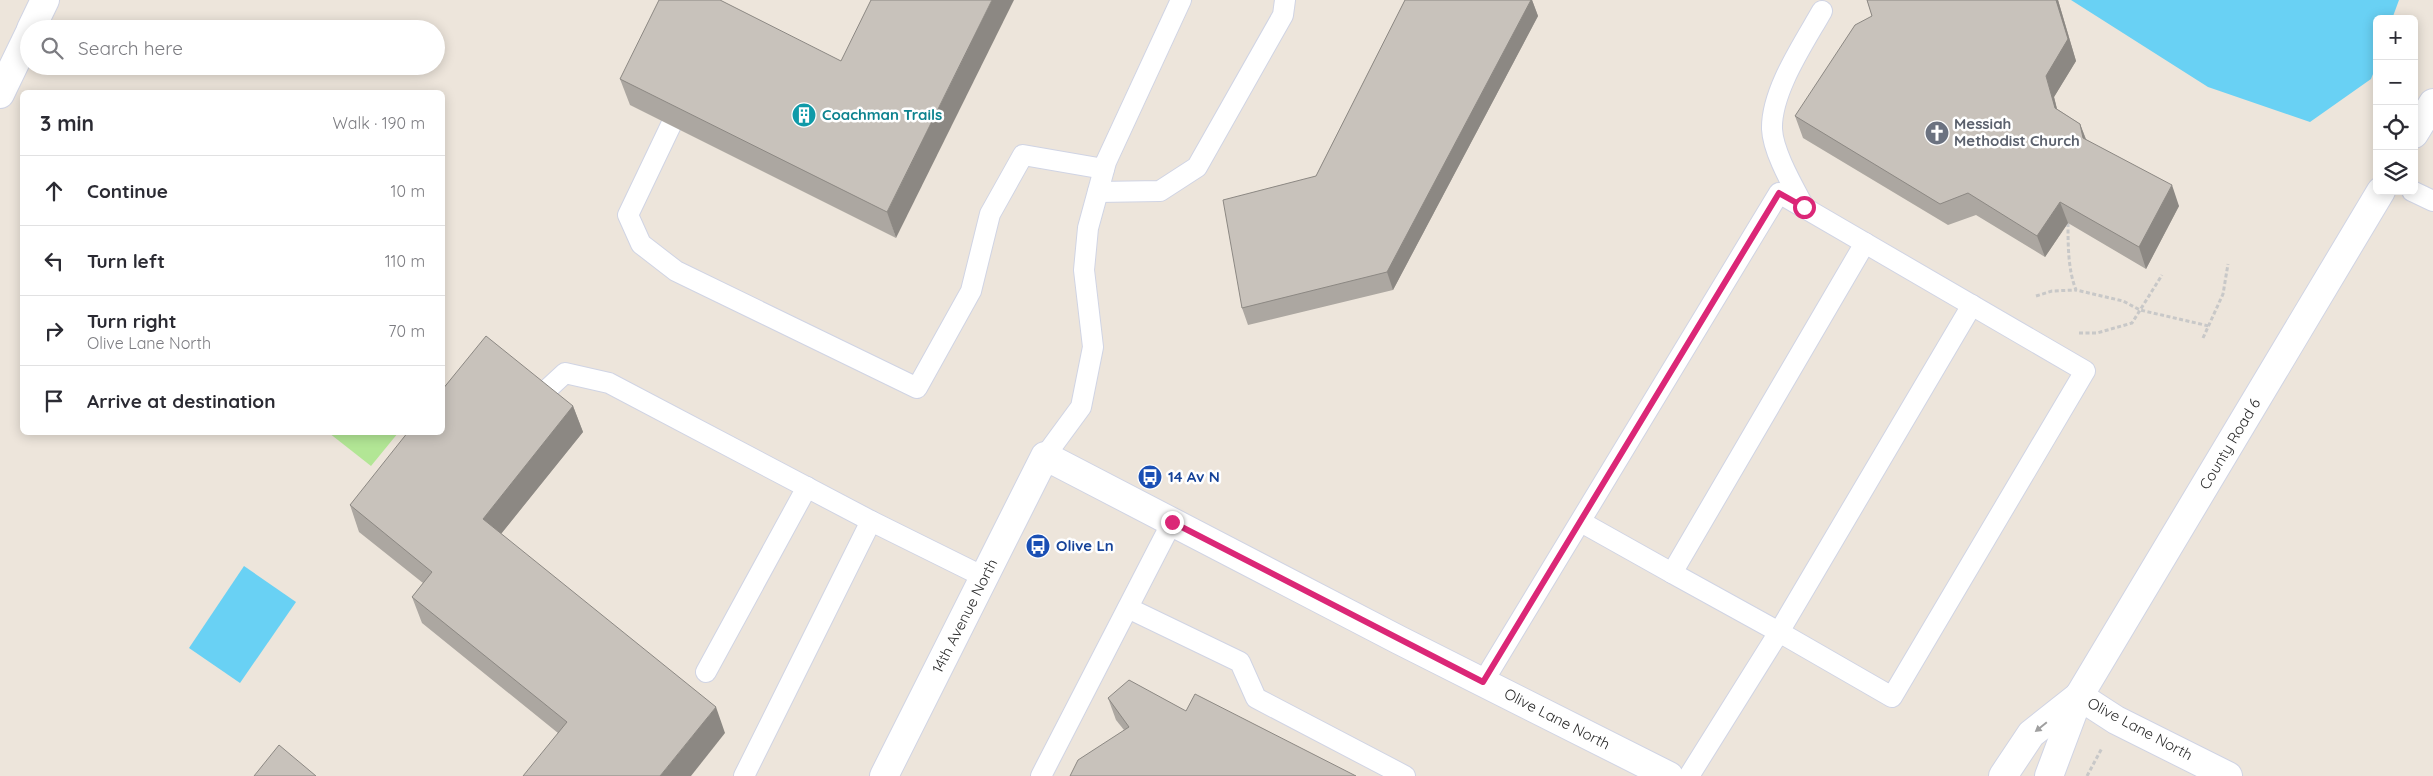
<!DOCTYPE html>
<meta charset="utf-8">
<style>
body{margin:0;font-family:Quicksand,sans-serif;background:#f2f2f3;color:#2b2b33}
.controls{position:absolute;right:15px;top:15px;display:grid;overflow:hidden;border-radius:8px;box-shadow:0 2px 12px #0003}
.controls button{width:45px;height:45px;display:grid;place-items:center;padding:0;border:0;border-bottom:1px solid #e1e1e2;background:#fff;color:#2b2b33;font:25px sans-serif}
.stop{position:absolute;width:15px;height:15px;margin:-11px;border:4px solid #db2777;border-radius:50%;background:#fff}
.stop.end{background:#db2777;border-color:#fff;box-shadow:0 1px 5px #0008}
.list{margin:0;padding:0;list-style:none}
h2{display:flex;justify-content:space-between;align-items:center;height:65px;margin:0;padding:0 20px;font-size:21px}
h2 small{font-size:16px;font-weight:400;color:#7c7c81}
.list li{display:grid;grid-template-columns:32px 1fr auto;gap:15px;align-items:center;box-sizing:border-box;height:70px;padding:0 20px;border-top:1px solid #e1e1e2}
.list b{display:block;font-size:19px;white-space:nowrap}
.list p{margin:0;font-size:16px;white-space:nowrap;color:#7c7c81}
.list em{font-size:16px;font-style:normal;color:#7c7c81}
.icon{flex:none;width:28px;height:28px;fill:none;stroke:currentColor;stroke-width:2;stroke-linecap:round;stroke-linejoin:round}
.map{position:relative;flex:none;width:2433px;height:776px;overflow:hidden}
.search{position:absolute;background:#fff;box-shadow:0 2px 12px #0003;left:20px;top:20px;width:425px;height:55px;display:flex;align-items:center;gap:12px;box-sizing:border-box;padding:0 18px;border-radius:28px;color:#7c7c81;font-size:19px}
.panel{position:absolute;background:#fff;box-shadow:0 2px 12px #0003;left:20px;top:90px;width:425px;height:345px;border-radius:8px}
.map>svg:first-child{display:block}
.green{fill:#b2e695}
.water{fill:#69d1f4}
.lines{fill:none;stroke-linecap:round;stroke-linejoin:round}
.service-casing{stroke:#d0d4e4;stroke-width:22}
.minor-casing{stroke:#d0d4e4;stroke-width:30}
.secondary-casing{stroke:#d0d4e4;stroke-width:30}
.path{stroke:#c8c8c8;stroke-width:3;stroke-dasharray:4 2.5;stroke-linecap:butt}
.service{stroke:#fff;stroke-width:20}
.minor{stroke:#fff;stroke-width:28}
.secondary{stroke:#fff;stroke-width:28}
.wall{fill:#aca7a1}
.shaded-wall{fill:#8c8883}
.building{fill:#c8c2bb;stroke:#8c8883}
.oneway{fill:#9f9f9f}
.route{stroke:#db2777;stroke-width:6}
.labels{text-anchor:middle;stroke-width:5;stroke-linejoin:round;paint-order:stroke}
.culture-label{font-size:15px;font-weight:bold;fill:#0d838f;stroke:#fff;text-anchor:start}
.worship-label{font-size:15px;font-weight:bold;fill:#5b616d;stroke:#fff;text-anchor:start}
.street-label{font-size:15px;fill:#2a2a2a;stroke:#fff}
.transit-label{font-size:15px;font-weight:bold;fill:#164399;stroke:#fff;text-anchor:start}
</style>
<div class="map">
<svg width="2433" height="776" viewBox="0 0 2433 776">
<rect width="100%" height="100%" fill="#ede5db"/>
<path class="green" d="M 329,433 L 398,433 L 371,466 Z"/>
<g class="water">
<path d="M 2071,0 L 2399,0 L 2392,19 L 2377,19 L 2377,64 L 2371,79 L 2310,122 L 2208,87 Z"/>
<path d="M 244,566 L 296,602 L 240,683 L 189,648 Z"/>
</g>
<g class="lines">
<defs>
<g id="service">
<path d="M 671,125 L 628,215 L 641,244 L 676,271 L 917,388 L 971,291 L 990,214 L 1023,155 L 1104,169"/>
<path d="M 2412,191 L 2433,201"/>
<path d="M 1098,192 L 1160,191 L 1197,167 L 1283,15 L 1285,0"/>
<path d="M 1804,207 C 1793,186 1773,152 1772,129 C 1771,91 1804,43 1822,11"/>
<path d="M 1865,243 L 1672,573 L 1779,632 L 1972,305"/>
<path d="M 539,397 L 565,373 L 609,383 L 871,521"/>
<path d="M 1045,456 L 1081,407 L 1093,347 L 1084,270 L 1088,228 L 1106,162 L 1181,0"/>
<path d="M 1581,522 L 1672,573"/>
<path d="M 1128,608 L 1240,662 L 1256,698 L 1405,776"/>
<path d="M 706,672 L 807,487"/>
<path d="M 1483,682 L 1779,193 L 2085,371 L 1892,697 L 1779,632 L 1689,776"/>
<path d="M 744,776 L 871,521 L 984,577"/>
<path d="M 1041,776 L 1172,522"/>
</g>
<g id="minor">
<path d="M 31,29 L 45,0"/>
<path d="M 0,94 L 29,34"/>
<path d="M 2079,696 L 2116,720 L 2228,776"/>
<path d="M 884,776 L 1045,456 L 1399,640 L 1669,776"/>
</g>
<g id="secondary">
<path d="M 2414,134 L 2433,103"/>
<path d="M 2003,776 L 2031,734 L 2079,696"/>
<path d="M 2049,776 L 2079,696 L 2381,191"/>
</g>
</defs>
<use href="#service" class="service-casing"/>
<use href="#minor" class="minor-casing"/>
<use href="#secondary" class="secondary-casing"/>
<g class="path">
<path d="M 2068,223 C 2068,245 2068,270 2076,290 L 2123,301 L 2140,310 L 2209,326"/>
<path d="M 2036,296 L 2052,291 L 2076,290"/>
<path d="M 2079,333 L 2097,333 L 2132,323 L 2162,275"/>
<path d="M 2203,338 L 2223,294 L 2228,264"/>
<path d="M 2087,776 L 2102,748"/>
</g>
<use href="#service" class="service"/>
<use href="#minor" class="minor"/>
<use href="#secondary" class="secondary"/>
</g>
<g class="wall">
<path d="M 1405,0 L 1532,0 L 1538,16 L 1393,290 L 1248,325 L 1242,308 L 1316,176 Z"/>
<path d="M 1867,0 L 2058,0 L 2076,61 L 2054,97 L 2057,109 L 2080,124 L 2086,139 L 2179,206 L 2146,269 L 2068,223 L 2045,257 L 1976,215 L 1948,225 L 1803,138 L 1795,116 L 1872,16 Z"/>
<path d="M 841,61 L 896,238 L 630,105 L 620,79 Z"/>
<path d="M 573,406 L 583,432 L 501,534 L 725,733 L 558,733 L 422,623 L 412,597 L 423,583 L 359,532 L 350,505 Z"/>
<path d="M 1108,698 L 1186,711 L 1124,730 L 1116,720 Z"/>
</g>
<g class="shaded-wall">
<path d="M 992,0 L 1014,0 L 896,238 L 887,212 Z"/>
<path d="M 1531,0 L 1532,0 L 1538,16 L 1393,290 L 1387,272 Z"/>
<path d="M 2056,0 L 2058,0 L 2076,61 L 2054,97 L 2062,129 L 2055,108 L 2046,76 Z"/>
<path d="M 2080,124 L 2088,145 L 2083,138 Z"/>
<path d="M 2172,185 L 2179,206 L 2146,269 L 2139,247 Z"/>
<path d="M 2060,202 L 2068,223 L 2045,257 L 2037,236 Z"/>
<path d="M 573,406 L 583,432 L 492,545 L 483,519 Z"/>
<path d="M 716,707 L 725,733 L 691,776 L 660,776 Z"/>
</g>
<g class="building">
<path d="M 659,0 L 720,0 L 841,61 L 871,0 L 992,0 L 887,212 L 620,79 Z"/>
<path d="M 1405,0 L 1531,0 L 1387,272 L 1242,308 L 1223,200 L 1316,176 Z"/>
<path d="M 1867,0 L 2056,0 L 2068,39 L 2046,76 L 2055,108 L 2080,124 L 2083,138 L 2172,185 L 2139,247 L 2060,202 L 2037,236 L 1968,193 L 1940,204 L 1795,116 L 1855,25 L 1872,16 Z"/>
<path d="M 486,336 L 573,406 L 483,519 L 716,707 L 660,776 L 523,776 L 567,722 L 412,597 L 432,572 L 350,505 L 408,432 L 442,432 L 442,390 Z"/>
<path d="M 1129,680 L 1186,711 L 1195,694 L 1356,776 L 1070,776 L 1078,760 L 1129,727 L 1108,698 Z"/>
<path d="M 279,745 L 316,776 L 254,776 Z"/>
</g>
<defs><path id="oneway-solid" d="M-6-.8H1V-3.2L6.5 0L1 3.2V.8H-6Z" transform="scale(1.25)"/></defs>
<use class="oneway" href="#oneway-solid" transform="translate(2041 727) rotate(141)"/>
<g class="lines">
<path class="route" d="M 1172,522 L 1483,682 L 1779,193 L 1804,207"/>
</g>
<defs>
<symbol id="building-disc" viewBox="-11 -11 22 22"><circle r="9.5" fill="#0f9aa8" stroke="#fff"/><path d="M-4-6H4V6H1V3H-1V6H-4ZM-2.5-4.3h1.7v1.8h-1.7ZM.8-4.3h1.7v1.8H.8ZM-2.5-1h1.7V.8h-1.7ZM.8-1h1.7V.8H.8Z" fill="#fff"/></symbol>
<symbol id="church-disc" viewBox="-11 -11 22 22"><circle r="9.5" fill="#6b7280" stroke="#fff"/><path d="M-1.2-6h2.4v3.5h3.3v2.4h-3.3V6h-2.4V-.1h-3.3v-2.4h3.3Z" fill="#fff"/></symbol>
<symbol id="bus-disc" viewBox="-11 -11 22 22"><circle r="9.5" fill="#1a4fb4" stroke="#fff"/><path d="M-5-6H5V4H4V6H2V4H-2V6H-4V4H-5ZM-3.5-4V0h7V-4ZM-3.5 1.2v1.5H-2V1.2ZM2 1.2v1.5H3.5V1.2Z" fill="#fff"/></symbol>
</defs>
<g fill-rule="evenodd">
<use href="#building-disc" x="790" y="101" width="28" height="28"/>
<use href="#church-disc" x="1923" y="119" width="28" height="28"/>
<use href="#bus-disc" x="1136" y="463" width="28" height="28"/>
<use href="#bus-disc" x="1024" y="532" width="28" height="28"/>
</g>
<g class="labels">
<g class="culture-label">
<text x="822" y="120">Coachman Trails</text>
</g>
<g class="worship-label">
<text x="1954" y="129">Messiah<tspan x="1954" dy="17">Methodist Church</tspan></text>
</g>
<g class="street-label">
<text transform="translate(2230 444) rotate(-59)" y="5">County Road 6</text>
<text transform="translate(965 616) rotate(-63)" y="5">14th Avenue North</text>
<text transform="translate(1557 719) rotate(27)" y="5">Olive Lane North</text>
<text transform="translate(2140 729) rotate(28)" y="5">Olive Lane North</text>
</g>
<g class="transit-label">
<text x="1168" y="482">14 Av N</text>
<text x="1056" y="551">Olive Ln</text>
</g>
</g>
</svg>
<div class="controls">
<button>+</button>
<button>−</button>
<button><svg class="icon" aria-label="locate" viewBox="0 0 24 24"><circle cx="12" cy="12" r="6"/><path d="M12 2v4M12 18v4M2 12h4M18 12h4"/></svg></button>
<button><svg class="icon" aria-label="layers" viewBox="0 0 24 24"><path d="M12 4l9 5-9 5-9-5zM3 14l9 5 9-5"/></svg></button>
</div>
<div class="stop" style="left:1804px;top:207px"></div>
<div class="stop end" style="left:1172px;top:522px"></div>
<div class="search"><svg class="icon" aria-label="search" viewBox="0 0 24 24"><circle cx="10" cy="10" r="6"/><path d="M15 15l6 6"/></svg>Search here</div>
<section class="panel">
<h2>3 min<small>Walk · 190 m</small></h2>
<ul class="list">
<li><svg class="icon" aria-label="ahead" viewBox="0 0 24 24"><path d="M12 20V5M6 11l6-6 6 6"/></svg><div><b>Continue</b></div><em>10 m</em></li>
<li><svg class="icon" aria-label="left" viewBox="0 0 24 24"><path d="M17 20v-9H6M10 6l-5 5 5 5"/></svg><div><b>Turn left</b></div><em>110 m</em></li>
<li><svg class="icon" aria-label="right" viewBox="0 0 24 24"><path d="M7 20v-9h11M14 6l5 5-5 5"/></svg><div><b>Turn right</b><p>Olive Lane North</p></div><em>70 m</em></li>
<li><svg class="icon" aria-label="arrive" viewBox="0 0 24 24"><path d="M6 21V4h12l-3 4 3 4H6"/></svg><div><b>Arrive at destination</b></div></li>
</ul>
</section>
</div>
